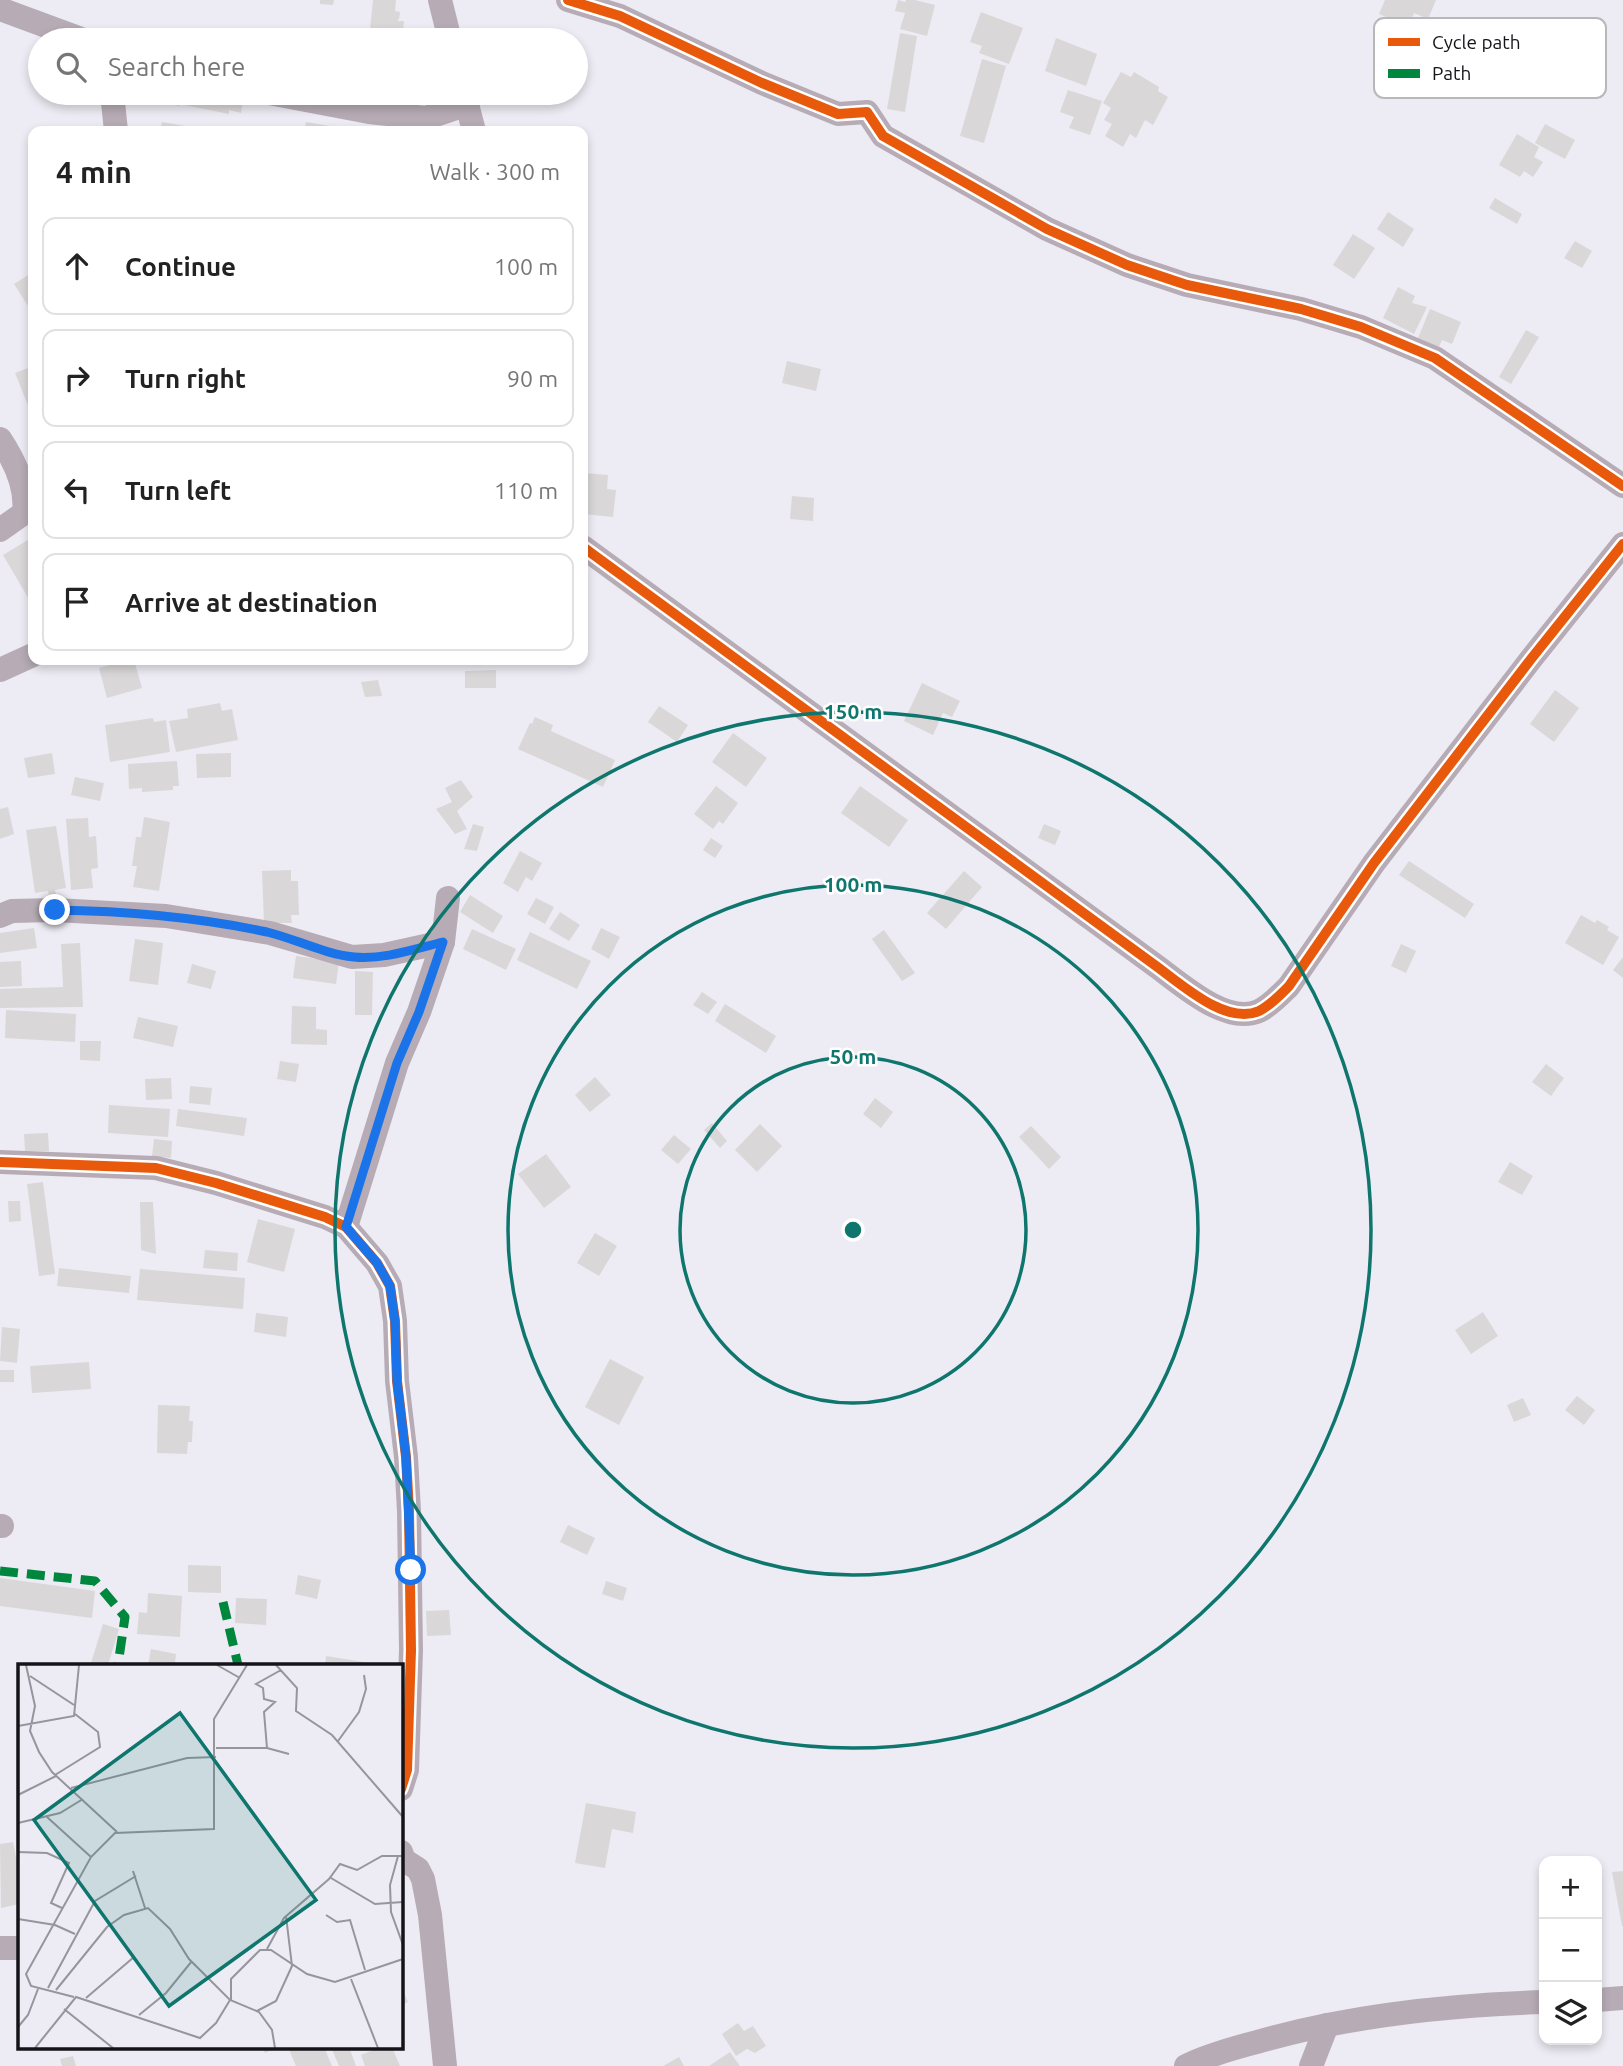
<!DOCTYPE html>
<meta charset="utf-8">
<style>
body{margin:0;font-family:Ubuntu,sans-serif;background:#f2f2f2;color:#222}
.controls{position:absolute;right:21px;bottom:21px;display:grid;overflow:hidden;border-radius:14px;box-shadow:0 4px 10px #0003}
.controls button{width:63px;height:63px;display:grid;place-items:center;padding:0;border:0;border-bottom:2px solid #e0e0e0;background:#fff;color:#222;font:35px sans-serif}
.stop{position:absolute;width:21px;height:21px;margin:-16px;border:5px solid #1a73e8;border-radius:50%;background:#fff}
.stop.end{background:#1a73e8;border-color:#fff;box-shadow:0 2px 7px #0008}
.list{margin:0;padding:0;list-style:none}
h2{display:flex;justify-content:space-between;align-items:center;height:91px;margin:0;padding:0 28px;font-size:30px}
h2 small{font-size:23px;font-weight:400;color:#767676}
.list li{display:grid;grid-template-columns:46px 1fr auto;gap:21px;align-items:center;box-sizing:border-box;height:98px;margin:0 14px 14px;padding:0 14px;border:2px solid #e0e0e0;border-radius:14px}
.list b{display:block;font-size:26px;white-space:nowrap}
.list em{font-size:23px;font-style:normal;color:#767676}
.icon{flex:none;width:38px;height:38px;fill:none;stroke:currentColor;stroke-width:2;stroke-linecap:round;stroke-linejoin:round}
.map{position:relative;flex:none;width:1623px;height:2066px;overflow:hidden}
.search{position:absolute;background:#fff;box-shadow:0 4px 10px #0003;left:28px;top:28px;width:560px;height:77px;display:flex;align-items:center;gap:18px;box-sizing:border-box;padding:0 24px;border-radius:38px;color:#767676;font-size:26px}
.panel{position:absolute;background:#fff;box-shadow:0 4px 10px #0003;left:28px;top:126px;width:560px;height:539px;border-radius:14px}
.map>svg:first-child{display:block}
.building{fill:#dad7d8}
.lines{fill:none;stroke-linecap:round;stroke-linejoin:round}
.minor{stroke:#b7acb5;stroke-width:24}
.quiet{stroke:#00873e;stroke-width:9;stroke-dasharray:18 9;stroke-linecap:butt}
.cycleway-casing{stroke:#fff;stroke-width:15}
.cycleway{stroke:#e8590c;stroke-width:10}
.route{stroke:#1a73e8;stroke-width:9}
.ring{fill:none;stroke:#0f766e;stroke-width:3.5}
.inset-road{fill:none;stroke:#96959c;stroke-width:2}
.view{fill:#0f766e;fill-opacity:0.15;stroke:#0f766e;stroke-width:3.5}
.inset-edge{fill:none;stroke:#141318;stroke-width:3.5}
.key{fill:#fff;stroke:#b8b8ba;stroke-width:2}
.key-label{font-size:19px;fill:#141318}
.centre{fill:#0f766e;stroke:#fff;stroke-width:3.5}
.ring-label{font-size:21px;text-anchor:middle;font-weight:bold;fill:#0f766e;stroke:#fff;stroke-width:5;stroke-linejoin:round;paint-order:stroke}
</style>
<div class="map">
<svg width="1623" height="2066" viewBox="0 0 1623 2066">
<rect width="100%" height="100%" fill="#edecf4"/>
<g class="building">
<path d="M 320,0 L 334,0 L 333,5 L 320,4 Z"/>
<path d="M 373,0 L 396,0 L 395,11 L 400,12 L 399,19 L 397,21 L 404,21 L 402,40 L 374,40 L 375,31 L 370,30 Z"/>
<path d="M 898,0 L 905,2 L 906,0 L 915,0 L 935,5 L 927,36 L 900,29 L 905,13 L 895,11 Z"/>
<path d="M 1385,0 L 1436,0 L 1428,19 L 1414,13 L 1408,27 L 1379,14 Z"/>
<path d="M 981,12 L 1023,28 L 1009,64 L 979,53 L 982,46 L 970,42 Z"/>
<path d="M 900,33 L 917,36 L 905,112 L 887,109 Z"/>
<path d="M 1056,38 L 1097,54 L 1086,86 L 1045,71 Z"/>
<path d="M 982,59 L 1006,66 L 984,143 L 960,136 Z"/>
<path d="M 1121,72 L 1131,77 L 1134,72 L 1159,87 L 1158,91 L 1168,97 L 1153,125 L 1145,120 L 1136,138 L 1130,134 L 1123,147 L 1105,136 L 1112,124 L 1104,120 L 1111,108 L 1103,103 Z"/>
<path d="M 1068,90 L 1102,101 L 1090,135 L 1069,128 L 1074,117 L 1060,112 Z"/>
<path d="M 130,93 L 183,93 L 179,106 Z"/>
<path d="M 187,93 L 234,93 L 234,97 L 243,99 L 241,113 L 229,110 L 229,114 L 184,105 Z"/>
<path d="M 379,93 L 403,93 L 403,97 L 379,95 Z"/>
<path d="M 162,122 L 190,127 L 190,131 L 160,131 Z"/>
<path d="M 306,122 L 342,128 L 342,131 L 300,131 L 301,128 L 305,128 Z"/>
<path d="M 1545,124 L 1575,140 L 1565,159 L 1535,143 Z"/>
<path d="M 1517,134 L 1539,147 L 1534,157 L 1543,162 L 1533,177 L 1524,171 L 1520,177 L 1499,165 Z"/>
<path d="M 1495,198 L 1522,214 L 1517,224 L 1489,208 Z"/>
<path d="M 1388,212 L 1414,229 L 1403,247 L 1377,229 Z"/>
<path d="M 1353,234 L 1375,248 L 1354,279 L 1333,265 Z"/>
<path d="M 1575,241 L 1592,251 L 1582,268 L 1564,258 Z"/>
<path d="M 33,272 L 33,314 L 14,284 Z"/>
<path d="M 1398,287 L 1415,296 L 1412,303 L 1427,307 L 1414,334 L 1383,318 Z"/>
<path d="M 1430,309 L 1461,322 L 1452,344 L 1442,340 L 1439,347 L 1418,338 Z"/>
<path d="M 1526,330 L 1539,337 L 1511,384 L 1499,377 Z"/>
<path d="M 787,361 L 821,369 L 816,391 L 782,383 Z"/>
<path d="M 33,366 L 33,418 L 15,373 Z"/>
<path d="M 583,473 L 608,475 L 607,489 L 616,490 L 613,517 L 583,514 Z"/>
<path d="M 792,496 L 814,498 L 813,521 L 790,519 Z"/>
<path d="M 33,537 L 33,606 L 3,555 Z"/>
<path d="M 127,660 L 134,660 L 142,688 L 107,698 L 99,668 Z"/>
<path d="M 496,670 L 496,688 L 465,688 L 465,671 Z"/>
<path d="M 378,680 L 382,696 L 365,697 L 361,682 Z"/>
<path d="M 922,683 L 960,701 L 952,717 L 943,713 L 933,735 L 904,721 Z"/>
<path d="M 1555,690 L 1579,708 L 1554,742 L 1530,724 Z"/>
<path d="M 220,703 L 222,711 L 232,709 L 238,740 L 176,752 L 169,721 L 188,718 L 187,709 Z"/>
<path d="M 659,706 L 688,725 L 677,742 L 648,722 Z"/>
<path d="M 535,717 L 553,725 L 551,731 L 615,760 L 603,787 L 518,749 L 530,723 L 532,724 Z"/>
<path d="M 153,718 L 154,722 L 166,720 L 170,752 L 110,762 L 105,725 Z"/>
<path d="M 733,733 L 767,758 L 746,787 L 712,762 Z"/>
<path d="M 52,753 L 55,774 L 28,778 L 24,758 Z"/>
<path d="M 231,753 L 231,777 L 197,778 L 196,754 Z"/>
<path d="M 177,761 L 179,786 L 173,786 L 173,790 L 142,792 L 142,788 L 129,789 L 128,764 Z"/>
<path d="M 75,777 L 104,783 L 100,801 L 71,795 Z"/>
<path d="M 461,780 L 473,797 L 457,811 L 467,829 L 455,834 L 436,809 L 452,802 L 445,788 Z"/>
<path d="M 716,786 L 738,803 L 723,824 L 719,821 L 713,829 L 694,814 Z"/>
<path d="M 860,786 L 908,820 L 889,847 L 841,813 Z"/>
<path d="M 8,807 L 14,834 L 0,839 L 0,809 Z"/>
<path d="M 144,817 L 170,822 L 159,891 L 133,887 L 137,866 L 132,866 L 136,837 L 141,837 Z"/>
<path d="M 88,818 L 89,837 L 96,836 L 98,868 L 91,869 L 93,888 L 71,890 L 66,819 Z"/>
<path d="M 473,824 L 484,827 L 477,851 L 464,849 Z"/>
<path d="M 1044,824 L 1061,831 L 1055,845 L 1038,838 Z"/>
<path d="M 56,826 L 66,888 L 55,890 L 57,898 L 50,899 L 48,891 L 35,893 L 26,830 Z"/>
<path d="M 711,838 L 723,846 L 715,858 L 703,850 Z"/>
<path d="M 520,851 L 542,863 L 532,881 L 526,877 L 518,892 L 503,883 Z"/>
<path d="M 1409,861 L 1474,904 L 1465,918 L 1399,875 Z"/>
<path d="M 291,870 L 291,881 L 298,881 L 299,915 L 291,915 L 292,923 L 264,923 L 262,871 Z"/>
<path d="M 964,871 L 982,887 L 946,929 L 927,913 Z"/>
<path d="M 470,895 L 503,916 L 493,933 L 460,912 Z"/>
<path d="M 536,898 L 554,907 L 545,924 L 527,914 Z"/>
<path d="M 560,912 L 580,925 L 569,941 L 549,929 Z"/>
<path d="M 1581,915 L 1595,923 L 1597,920 L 1609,927 L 1607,930 L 1619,937 L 1603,965 L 1565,943 Z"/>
<path d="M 34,928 L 37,948 L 0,953 L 0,933 Z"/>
<path d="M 601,928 L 620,937 L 609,959 L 591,949 Z"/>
<path d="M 472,929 L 516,949 L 506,970 L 463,949 Z"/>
<path d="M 884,930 L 915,973 L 902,981 L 872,939 Z"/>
<path d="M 530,932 L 591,961 L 577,989 L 517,960 Z"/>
<path d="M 135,939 L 163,943 L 158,985 L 129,981 Z"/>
<path d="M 80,943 L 83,1007 L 0,1008 L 0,989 L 63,987 L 61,944 Z"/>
<path d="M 1401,944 L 1416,951 L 1406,973 L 1391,966 Z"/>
<path d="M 296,956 L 339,962 L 336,984 L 293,978 Z"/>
<path d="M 1623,957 L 1623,978 L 1613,970 Z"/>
<path d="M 21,961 L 22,986 L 0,987 L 0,962 Z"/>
<path d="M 192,964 L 216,971 L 211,989 L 187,983 Z"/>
<path d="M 355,971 L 373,972 L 372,1015 L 355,1015 Z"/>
<path d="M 702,992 L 717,1002 L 708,1014 L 693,1005 Z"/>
<path d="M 725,1004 L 776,1036 L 766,1053 L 715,1021 Z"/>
<path d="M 292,1006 L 316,1007 L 316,1029 L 327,1030 L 327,1045 L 291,1044 Z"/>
<path d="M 6,1010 L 76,1014 L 75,1042 L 5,1038 Z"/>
<path d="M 138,1017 L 178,1026 L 173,1047 L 133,1038 Z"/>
<path d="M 80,1041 L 101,1041 L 100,1061 L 80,1060 Z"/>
<path d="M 280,1061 L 299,1064 L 296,1082 L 277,1079 Z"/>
<path d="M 1546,1064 L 1564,1078 L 1551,1096 L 1532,1082 Z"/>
<path d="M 595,1077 L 611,1095 L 590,1112 L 575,1095 Z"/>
<path d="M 171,1078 L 172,1099 L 146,1100 L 145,1079 Z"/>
<path d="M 190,1086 L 212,1088 L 210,1105 L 189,1103 Z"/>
<path d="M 875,1098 L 893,1112 L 881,1128 L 863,1114 Z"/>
<path d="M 109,1105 L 170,1109 L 168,1137 L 108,1133 Z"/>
<path d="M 178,1109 L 247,1118 L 244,1136 L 176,1126 Z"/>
<path d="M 712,1123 L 727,1141 L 720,1148 L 704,1130 Z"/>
<path d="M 760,1124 L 782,1146 L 757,1172 L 735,1150 Z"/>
<path d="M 1031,1126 L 1061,1157 L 1049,1169 L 1019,1137 Z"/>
<path d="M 48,1133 L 49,1151 L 25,1151 L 24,1134 Z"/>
<path d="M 674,1135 L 691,1149 L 678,1164 L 661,1150 Z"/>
<path d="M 154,1139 L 172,1141 L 171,1158 L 152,1156 Z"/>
<path d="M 546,1154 L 571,1187 L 544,1208 L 518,1174 Z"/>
<path d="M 1510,1162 L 1533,1176 L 1522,1195 L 1498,1182 Z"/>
<path d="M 43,1182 L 55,1274 L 39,1276 L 27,1184 Z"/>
<path d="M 8,1201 L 20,1201 L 21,1221 L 9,1222 Z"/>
<path d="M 140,1202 L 153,1202 L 156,1254 L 141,1250 Z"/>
<path d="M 258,1219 L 295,1229 L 284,1272 L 247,1262 Z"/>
<path d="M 595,1233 L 617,1246 L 599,1276 L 577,1263 Z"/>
<path d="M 205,1250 L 238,1253 L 237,1271 L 203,1268 Z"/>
<path d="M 59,1268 L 131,1276 L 129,1293 L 57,1286 Z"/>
<path d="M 140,1269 L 245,1278 L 243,1309 L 137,1300 Z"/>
<path d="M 1483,1312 L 1498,1336 L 1471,1354 L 1455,1330 Z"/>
<path d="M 256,1313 L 288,1317 L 286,1337 L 254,1332 Z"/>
<path d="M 2,1327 L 20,1329 L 17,1363 L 0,1361 Z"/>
<path d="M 610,1359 L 644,1377 L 619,1425 L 585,1407 Z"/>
<path d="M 89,1362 L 91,1389 L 32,1393 L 30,1366 Z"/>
<rect x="0" y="1370" width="14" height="12"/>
<path d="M 1577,1396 L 1595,1410 L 1584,1425 L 1565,1410 Z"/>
<path d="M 1523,1398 L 1531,1415 L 1514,1422 L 1507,1405 Z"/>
<path d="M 158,1405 L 190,1406 L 189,1421 L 193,1421 L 192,1442 L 188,1442 L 187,1454 L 157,1453 Z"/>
<path d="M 568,1525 L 595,1538 L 587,1555 L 560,1542 Z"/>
<path d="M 188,1565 L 221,1566 L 221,1593 L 188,1592 Z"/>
<path d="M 298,1575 L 321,1580 L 317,1599 L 295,1594 Z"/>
<path d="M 0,1578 L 95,1591 L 92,1618 L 0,1606 Z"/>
<path d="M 606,1581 L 627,1588 L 623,1601 L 602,1594 Z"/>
<path d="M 148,1593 L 182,1596 L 180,1637 L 137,1634 L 139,1612 L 147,1613 Z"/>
<path d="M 236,1598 L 267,1599 L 266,1625 L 235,1623 Z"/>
<path d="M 449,1610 L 451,1635 L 427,1636 L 426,1611 Z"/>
<path d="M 103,1624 L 119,1629 L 108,1665 L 91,1663 Z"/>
<path d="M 151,1649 L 176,1654 L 175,1662 L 186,1665 L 148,1665 Z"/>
<path d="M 326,1656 L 377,1664 L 377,1665 L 325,1665 Z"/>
<path d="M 586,1803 L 636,1812 L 633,1833 L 612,1829 L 605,1868 L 575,1863 Z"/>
<path d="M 13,1842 L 19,1871 L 19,1904 L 1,1908 L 0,1844 Z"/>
<path d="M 1623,1871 L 1623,1926 L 1622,1926 L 1612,1872 Z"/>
<path d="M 401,1986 L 408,2002 L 401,2005 Z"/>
<path d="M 738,2023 L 744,2031 L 753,2026 L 766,2046 L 755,2053 L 747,2049 L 736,2056 L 722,2034 Z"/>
<path d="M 262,2047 L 278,2047 L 265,2053 Z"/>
<path d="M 288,2047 L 324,2047 L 332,2066 L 296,2066 Z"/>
<path d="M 331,2047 L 349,2047 L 356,2066 L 339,2066 Z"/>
<path d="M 381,2047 L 392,2047 L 400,2066 L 365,2066 L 361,2055 Z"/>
<path d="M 730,2052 L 740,2066 L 709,2066 Z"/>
<path d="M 73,2056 L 76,2066 L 62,2066 L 60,2059 Z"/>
<path d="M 679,2057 L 684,2066 L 663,2066 Z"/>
</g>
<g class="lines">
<g class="minor">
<path d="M 440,0 L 450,40"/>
<path d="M 568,0 L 620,16 L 762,83 L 838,114 L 867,112 L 883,136 L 1047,229 L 1127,265 L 1187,285 L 1301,309 L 1361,327 L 1435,358 L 1623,486"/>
<path d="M 0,9 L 84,40"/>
<path d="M 112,93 L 116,131"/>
<path d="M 269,93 L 369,112 L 426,118 L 468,104"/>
<path d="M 464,93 L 474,131"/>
<path d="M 0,439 C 14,460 27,488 24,513 L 0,530"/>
<path d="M 583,547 L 1152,963 C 1179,982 1225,1026 1259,1011 C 1271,1005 1280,995 1289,986 L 1374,863 L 1531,659 L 1623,544"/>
<path d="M 0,670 L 33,655"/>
<path d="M 0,916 L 12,911 L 55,910 L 166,916 L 270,933 L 352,957 L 384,955 L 443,942"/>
<path d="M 0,1162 L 156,1168 L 216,1183 L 325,1217 L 346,1227 L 377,1263 L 390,1286 L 395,1321 L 397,1381 L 406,1457 L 409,1511 L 411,1650 L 407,1770 L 401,1789"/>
<path d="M 346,1227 L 397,1063 L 419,1012 L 443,942 L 448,898"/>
<path d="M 0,1526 L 2,1526"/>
<path d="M 401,1852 L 404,1860 L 418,1869 L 423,1879 L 430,1915 L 445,2066"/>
<path d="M 0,1948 L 19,1948"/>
<path d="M 1597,2000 L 1623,1998"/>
<path d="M 1186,2066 C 1208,2055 1234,2048 1257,2042 C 1350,2015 1448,2005 1544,2002"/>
<path d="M 1311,2066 L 1327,2025"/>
</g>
<g class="quiet">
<path d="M 0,1571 L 95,1581 L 125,1617 L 118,1665"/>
<path d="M 223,1602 L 238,1665"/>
</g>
<defs>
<g id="cycleway">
<path d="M 568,0 L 620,16 L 762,83 L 838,114 L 867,112 L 883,136 L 1047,229 L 1127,265 L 1187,285 L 1301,309 L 1361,327 L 1435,358 L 1623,486"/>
<path d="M 583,547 L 1152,963 C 1179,982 1225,1026 1259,1011 C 1271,1005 1280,995 1289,986 L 1374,863 L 1531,659 L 1623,544"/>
<path d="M 0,1162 L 156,1168 L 216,1183 L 325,1217 L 346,1227 L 377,1263 L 390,1286 L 395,1321 L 397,1381 L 406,1457 L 409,1511 L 411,1650 L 407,1770 L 401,1789"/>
</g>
</defs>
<use href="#cycleway" class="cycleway-casing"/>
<use href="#cycleway" class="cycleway"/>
</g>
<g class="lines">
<path class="route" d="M 55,910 C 126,911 197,917 267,932 C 296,939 324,954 354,957 C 383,960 414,949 443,942 L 419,1012 L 397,1063 L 346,1227 L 377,1263 L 390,1286 L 395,1321 L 397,1381 L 406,1457 L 411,1570"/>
</g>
<g class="ring">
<circle cx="853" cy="1230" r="173"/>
<circle cx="853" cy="1230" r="345"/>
<circle cx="853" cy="1230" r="518"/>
</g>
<g transform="translate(18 1664)">
<rect width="385" height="385" fill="#edecf4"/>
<path class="inset-road" d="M 8,1 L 17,42 L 12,67 L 21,88 L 34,108 L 99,168M 199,1 L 222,14M 258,1 L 279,24 L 278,47 L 314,71 L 385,153M 12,12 L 56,41M 0,62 L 56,52 L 61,1M 320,77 L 341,48 L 348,25 L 346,11M 198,84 L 249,84 L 246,48 L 257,38 L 246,35 L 245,24 L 238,20 L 263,6M 249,84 L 271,90M 37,111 L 82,83 L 80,68 L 57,50M 53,124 L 169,94 L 198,93M 0,131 L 38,112M 29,153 L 73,193M 0,159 L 42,149 L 65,135M 0,188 L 29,189 L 51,199 L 33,239 L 44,244M 380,192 L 372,221 L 373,248 L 385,281M 115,207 L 127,244M 313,214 L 357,240 L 385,238M 308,251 L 319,258 L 332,256 L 347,306M 0,255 L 37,261 L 57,270M 249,285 L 266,254 L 311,215 L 322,200 L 339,206 L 364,192 L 385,192M 333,315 L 360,384M 30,324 L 77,237 L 118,212M 38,326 L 89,263 L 106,251 L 130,244 L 152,265 L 171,295 L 212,336 L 241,348 L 254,366 L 257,384M 56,333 L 13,322 L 8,310 L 73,193 L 97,169 L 196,165 L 196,55 L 229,1M 68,334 L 116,293M 213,336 L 213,315 L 242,286 L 253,286 L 289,310 L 317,318 L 385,295M 46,345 L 95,384M 239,347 L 258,337 L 274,302 L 268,252M 121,351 L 148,329 L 174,297M 0,363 L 10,351 L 20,325M 17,384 L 58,333 L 182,374 L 198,359 L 212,336"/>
<path class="view" d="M 162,49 L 298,236 L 151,342 L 16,156 Z"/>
<rect width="385" height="385" class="inset-edge"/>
</g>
<rect x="1374" y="18" width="232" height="80" rx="10" class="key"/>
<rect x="1388" y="38" width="32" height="8" fill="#e8590c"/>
<rect x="1388" y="69" width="32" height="9" fill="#00873e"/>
<g class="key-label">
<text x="1432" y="49">Cycle path</text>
<text x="1432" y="80">Path</text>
</g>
<circle cx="853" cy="1230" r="10" class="centre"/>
<g class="ring-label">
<text x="853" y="719">150 m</text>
<text x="853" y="892">100 m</text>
<text x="853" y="1064">50 m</text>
</g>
</svg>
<div class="controls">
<button>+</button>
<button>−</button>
<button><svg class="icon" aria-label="layers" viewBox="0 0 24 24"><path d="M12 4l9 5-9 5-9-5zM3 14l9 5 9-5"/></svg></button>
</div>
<div class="stop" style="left:411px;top:1570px"></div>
<div class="stop end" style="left:55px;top:910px"></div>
<div class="search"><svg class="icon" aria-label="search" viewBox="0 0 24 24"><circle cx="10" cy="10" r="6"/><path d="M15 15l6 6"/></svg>Search here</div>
<section class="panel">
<h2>4 min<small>Walk · 300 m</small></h2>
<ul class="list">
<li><svg class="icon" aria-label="ahead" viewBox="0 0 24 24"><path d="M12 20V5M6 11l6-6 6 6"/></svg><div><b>Continue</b></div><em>100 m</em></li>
<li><svg class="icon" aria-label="right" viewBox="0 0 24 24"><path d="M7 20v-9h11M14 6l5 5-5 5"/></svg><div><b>Turn right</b></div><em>90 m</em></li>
<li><svg class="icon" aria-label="left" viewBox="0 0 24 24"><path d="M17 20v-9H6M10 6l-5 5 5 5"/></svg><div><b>Turn left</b></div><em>110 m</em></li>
<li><svg class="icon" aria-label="arrive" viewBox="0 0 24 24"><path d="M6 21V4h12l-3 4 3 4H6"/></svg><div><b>Arrive at destination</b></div></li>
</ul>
</section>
</div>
